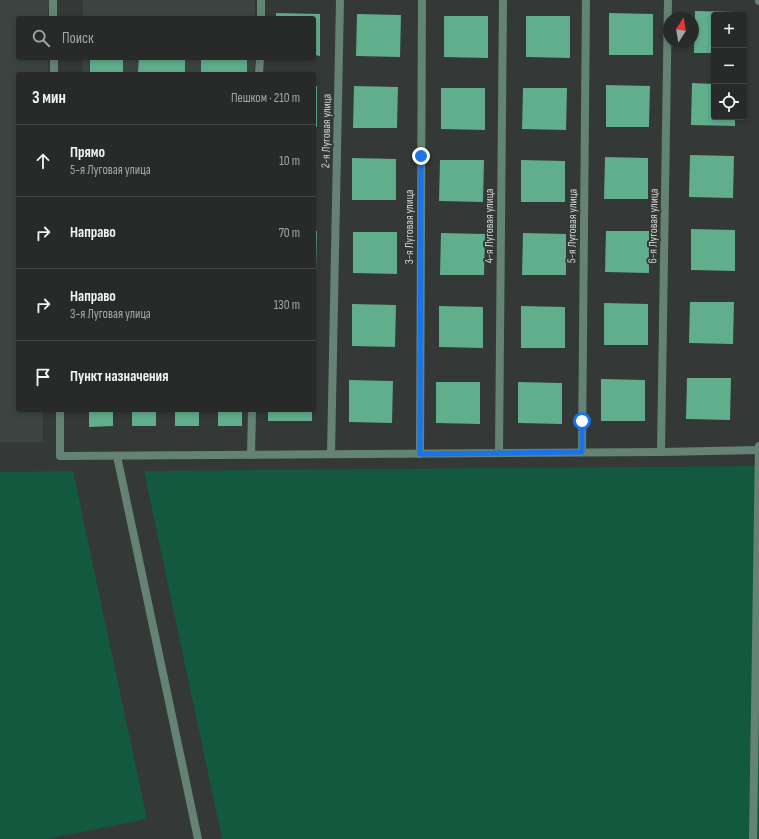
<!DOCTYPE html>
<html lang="ru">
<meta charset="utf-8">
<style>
body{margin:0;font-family:"Sofia Sans Condensed",sans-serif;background:#2f3230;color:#f1f3f6}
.controls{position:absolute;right:12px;top:12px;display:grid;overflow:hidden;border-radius:4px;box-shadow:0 2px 6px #0003}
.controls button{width:36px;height:36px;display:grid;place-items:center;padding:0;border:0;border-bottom:1px solid #434645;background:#272a28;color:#f1f3f6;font:20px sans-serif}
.compass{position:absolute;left:663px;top:12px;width:36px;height:36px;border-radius:50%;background:#272a28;box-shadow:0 2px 6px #0003;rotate:12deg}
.stop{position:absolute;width:12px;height:12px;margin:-9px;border:3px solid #1a73e8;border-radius:50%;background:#fff}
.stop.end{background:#1a73e8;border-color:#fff;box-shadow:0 1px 4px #0008}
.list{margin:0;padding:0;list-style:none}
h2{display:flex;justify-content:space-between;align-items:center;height:52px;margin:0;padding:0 16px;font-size:17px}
h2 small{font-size:13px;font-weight:400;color:#a4a7a8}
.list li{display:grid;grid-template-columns:26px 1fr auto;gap:12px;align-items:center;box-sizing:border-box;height:72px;padding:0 16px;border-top:1px solid #434645}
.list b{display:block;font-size:15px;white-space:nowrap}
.list p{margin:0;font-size:13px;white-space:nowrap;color:#a4a7a8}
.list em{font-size:13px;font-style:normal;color:#a4a7a8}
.icon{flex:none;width:22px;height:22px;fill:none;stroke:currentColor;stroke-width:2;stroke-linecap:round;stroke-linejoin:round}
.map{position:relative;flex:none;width:759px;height:839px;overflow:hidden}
.search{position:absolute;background:#272a28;box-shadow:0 2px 6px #0003;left:16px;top:16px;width:300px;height:44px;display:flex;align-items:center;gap:10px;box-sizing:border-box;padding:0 14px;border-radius:4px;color:#a4a7a8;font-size:15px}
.panel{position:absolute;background:#272a28;box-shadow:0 2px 6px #0003;left:16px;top:72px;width:300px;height:340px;border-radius:4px}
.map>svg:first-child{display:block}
.built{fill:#3b4440}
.green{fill:#135940}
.building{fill:#61ae8d}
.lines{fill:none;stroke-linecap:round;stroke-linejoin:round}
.minor{stroke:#658375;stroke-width:8}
.route{stroke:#1a73e8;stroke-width:5}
.labels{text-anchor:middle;stroke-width:4;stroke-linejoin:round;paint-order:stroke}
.street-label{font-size:12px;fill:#d0d2d1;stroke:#343836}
</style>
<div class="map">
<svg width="759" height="839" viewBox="0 0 759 839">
<rect width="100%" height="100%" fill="#343836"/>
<g class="built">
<path d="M 0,0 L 49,0 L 48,18 L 18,18 L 18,58 L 48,58 L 48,74 L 18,74 L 18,410 L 43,410 L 43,442 L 0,442 Z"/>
<rect x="83" y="0" width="172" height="18"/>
<path d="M 83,58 L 255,58 L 254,74 L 82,74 Z"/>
</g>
<g class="green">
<path d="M 759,466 L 759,839 L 222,839 L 144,471 Z"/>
<path d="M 73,471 L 147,819 L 47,839 L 0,839 L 0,472 Z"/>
</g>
<g class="building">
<path d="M 695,11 L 739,12 L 739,15 L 714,15 L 714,53 L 694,53 Z"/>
<path d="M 276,13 L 320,14 L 320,56 L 314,55 L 314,18 L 276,18 Z"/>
<path d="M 609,13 L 653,14 L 653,55 L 609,55 Z"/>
<path d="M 357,14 L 401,15 L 400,57 L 356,56 Z"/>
<path d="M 444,16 L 488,16 L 488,58 L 444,57 Z"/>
<path d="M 526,16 L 570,16 L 570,58 L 526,57 Z"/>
<rect x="90" y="58" width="33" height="14"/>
<path d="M 139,58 L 185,58 L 185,73 L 138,72 Z"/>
<path d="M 201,58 L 247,58 L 247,74 L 201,73 Z"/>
<path d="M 692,83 L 714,84 L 714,117 L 735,117 L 735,126 L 691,125 Z"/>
<path d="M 606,85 L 650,86 L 649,127 L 606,127 Z"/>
<rect x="314" y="86" width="3" height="41"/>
<path d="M 354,86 L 398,87 L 397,128 L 353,128 Z"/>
<path d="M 441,88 L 485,88 L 485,130 L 441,129 Z"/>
<path d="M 523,88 L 567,88 L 566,130 L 522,129 Z"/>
<path d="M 690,155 L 734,156 L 733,198 L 689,197 Z"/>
<path d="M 605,157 L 648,158 L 648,199 L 604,199 Z"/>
<path d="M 314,158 L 316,158 L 315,180 L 314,180 Z"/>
<path d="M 352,158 L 396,159 L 396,200 L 352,200 Z"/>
<path d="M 440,160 L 484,160 L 483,202 L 439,201 Z"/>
<path d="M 521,160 L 565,161 L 565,202 L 521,202 Z"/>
<path d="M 691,229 L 735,230 L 735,271 L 691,270 Z"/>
<path d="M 314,231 L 317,231 L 316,273 L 314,273 Z"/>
<path d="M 606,231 L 649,231 L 649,273 L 605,272 Z"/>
<path d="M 353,232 L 397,232 L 397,274 L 353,273 Z"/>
<path d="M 441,233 L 485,234 L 484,275 L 440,275 Z"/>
<path d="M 523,233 L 566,234 L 566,275 L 522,275 Z"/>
<path d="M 690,302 L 734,302 L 733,344 L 689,343 Z"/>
<path d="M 604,303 L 648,304 L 648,345 L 604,345 Z"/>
<path d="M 352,304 L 396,305 L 395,347 L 352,346 Z"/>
<path d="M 439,306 L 483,307 L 483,348 L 439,347 Z"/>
<path d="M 521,306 L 565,307 L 565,348 L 521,348 Z"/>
<path d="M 687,378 L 731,378 L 730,420 L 686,419 Z"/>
<path d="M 601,379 L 645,380 L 645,421 L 601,421 Z"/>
<path d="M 349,380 L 393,381 L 392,423 L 349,422 Z"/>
<path d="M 436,382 L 480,382 L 480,424 L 436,423 Z"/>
<path d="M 518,382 L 562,383 L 562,424 L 518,423 Z"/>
<path d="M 89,410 L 113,410 L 113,426 L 89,427 Z"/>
<rect x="132" y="410" width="24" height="16"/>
<rect x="175" y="410" width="24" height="16"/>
<rect x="218" y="410" width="24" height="16"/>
<rect x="268" y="410" width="44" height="11"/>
</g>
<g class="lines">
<g class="minor">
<path d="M 53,0 L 53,18"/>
<path d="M 759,0 L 759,1"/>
<path d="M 261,18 L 261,0"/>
<path d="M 54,58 L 54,74"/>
<path d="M 259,74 L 260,58"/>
<path d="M 60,410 L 60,456 L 661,452 L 759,450"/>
<path d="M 582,452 L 586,0"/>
<path d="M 661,452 L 668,0"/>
<path d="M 499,453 L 503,0"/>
<path d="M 331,454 L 340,0"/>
<path d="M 420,454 L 422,0"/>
<path d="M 251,455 L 252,410"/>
<path d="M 117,456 L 198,839"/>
<path d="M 753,839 L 759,446"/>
</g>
</g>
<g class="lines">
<path class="route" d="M 421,156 L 420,454 L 582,452 L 582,421"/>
</g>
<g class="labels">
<g class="street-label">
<text transform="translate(326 131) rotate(-89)" y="4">2-я Луговая улица</text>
<text transform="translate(489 226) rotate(-90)" y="4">4-я Луговая улица</text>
<text transform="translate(572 226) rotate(-89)" y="4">5-я Луговая улица</text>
<text transform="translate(653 226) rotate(-89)" y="4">6-я Луговая улица</text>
<text transform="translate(409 227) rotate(-90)" y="4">3-я Луговая улица</text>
</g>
</g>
</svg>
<div class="controls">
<button>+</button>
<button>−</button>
<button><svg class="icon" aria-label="locate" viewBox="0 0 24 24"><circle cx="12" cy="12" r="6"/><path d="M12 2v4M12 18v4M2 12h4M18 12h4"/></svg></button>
</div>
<svg class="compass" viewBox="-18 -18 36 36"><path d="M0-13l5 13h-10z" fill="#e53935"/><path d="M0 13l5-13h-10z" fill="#a4a7a8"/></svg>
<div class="stop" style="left:582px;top:421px"></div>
<div class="stop end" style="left:421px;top:156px"></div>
<div class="search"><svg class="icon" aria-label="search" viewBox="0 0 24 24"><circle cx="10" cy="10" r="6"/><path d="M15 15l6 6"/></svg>Поиск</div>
<section class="panel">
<h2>3 мин<small>Пешком · 210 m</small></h2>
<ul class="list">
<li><svg class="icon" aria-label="ahead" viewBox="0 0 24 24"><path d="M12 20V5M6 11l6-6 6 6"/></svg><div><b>Прямо</b><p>5-я Луговая улица</p></div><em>10 m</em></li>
<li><svg class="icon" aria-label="right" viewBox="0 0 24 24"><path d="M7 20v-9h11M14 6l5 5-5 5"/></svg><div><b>Направо</b></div><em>70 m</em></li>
<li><svg class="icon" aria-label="right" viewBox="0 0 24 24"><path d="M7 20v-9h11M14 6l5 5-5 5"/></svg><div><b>Направо</b><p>3-я Луговая улица</p></div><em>130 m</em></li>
<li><svg class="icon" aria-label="arrive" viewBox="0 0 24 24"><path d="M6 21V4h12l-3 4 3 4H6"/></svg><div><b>Пункт назначения</b></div></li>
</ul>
</section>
</div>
